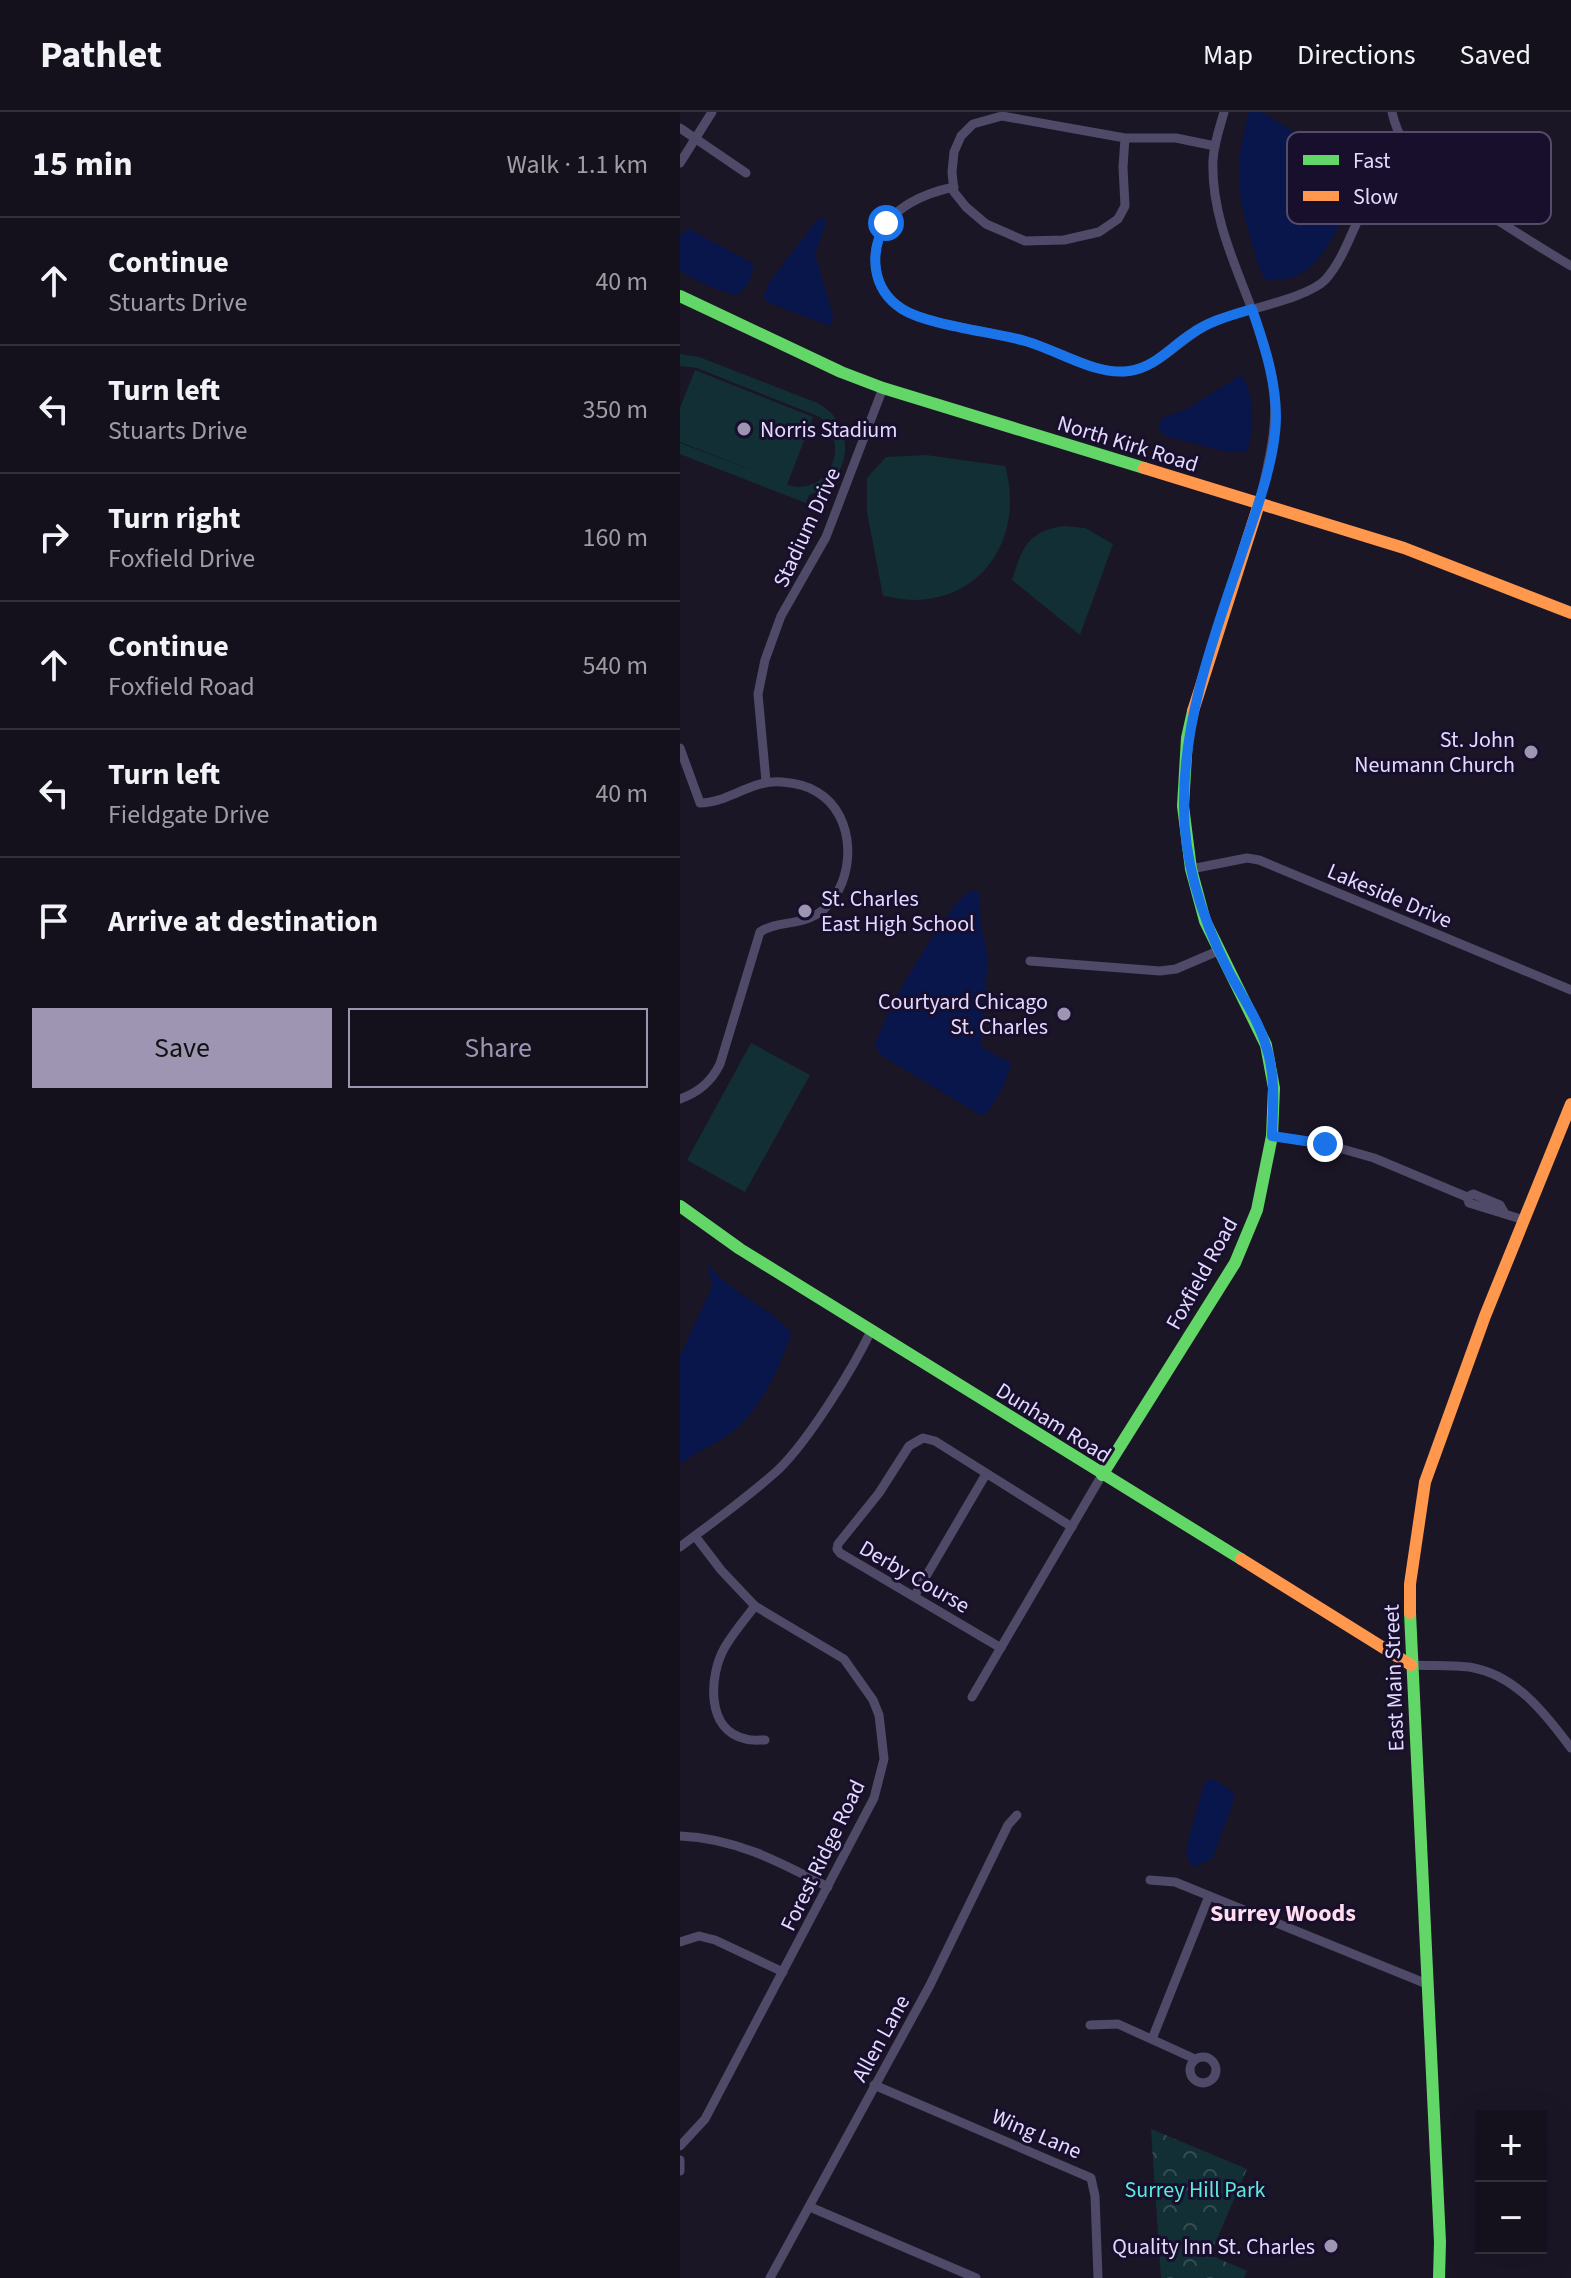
<!DOCTYPE html>
<meta charset="utf-8">
<style>
body{margin:0;font-family:"Source Sans 3",sans-serif;background:#1d1925;color:#f1f3f6}
.controls{position:absolute;right:24px;bottom:24px;display:grid;overflow:hidden;border-radius:0px;box-shadow:0 8px 32px #0002}
.controls button{width:72px;height:72px;display:grid;place-items:center;padding:0;border:0;border-bottom:2px solid #33303b;background:#14101c;color:#f1f3f6;font:40px sans-serif}
.stop{position:absolute;width:24px;height:24px;margin:-18px;border:6px solid #1a73e8;border-radius:50%;background:#fff}
.stop.end{background:#1a73e8;border-color:#fff;box-shadow:0 2px 8px #0008}
.list{margin:0;padding:0;list-style:none}
h2{display:flex;justify-content:space-between;align-items:center;height:104px;margin:0;padding:0 32px;font-size:34px}
h2 small{font-size:26px;font-weight:400;color:#9d9da3}
.list li{display:grid;grid-template-columns:52px 1fr auto;gap:24px;align-items:center;box-sizing:border-box;height:128px;padding:0 32px;border-top:2px solid #33303b}
.list b{display:block;font-size:30px;white-space:nowrap}
.list p{margin:0;font-size:26px;white-space:nowrap;color:#9d9da3}
.list em{font-size:26px;font-style:normal;color:#9d9da3}
.actions{display:flex;gap:16px;padding:24px 32px}
.actions a{flex:1;padding:18px 0;border:2px solid #9e95b3;border-radius:0px;text-align:center;font-size:28px;color:#9e95b3}
.actions .main{background:#9e95b3;color:#111}
.icon{flex:none;width:44px;height:44px;fill:none;stroke:currentColor;stroke-width:2;stroke-linecap:round;stroke-linejoin:round}
.map{position:relative;flex:none;width:891px;height:2166px;overflow:hidden}
header{display:flex;align-items:center;gap:48px;box-sizing:border-box;height:112px;padding:0 40px;background:#14101c;border-bottom:2px solid #33303b}
header strong{font-size:38px}
nav{display:flex;gap:44px;margin-inline-start:auto;font-size:28px}
main{display:flex}
aside{flex:1;background:#14101c}
.map>svg:first-child{display:block}
.grass{fill:#122f35}
.forest{fill:url(#forest-crowns)}
.water{fill:#08164b}
.lines{fill:none;stroke-linecap:round;stroke-linejoin:round}
.street{stroke:#4f4a67;stroke-width:9}
.fast{stroke:#63d668;stroke-width:12}
.slow{stroke:#ff974d;stroke-width:12}
.route{stroke:#1a73e8;stroke-width:10}
.poi-dot{fill:#9e95b3;stroke:#180f2d;stroke-width:3}
.labels{text-anchor:middle;stroke-width:6;stroke-linejoin:round;paint-order:stroke}
.poi-label{font-size:22px;fill:#e4daff;stroke:#180f2d;text-anchor:end}
.street-label{font-size:22px;fill:#e4daff;stroke:#180f2d}
.park-label{font-size:22px;fill:#5bebda;stroke:#180f2d}
.neighbourhood-label{font-size:24px;font-weight:bold;fill:#ffdcee;stroke:#180f2d}
.key{fill:#180f2d;stroke:#554c6c;stroke-width:2}
.key-label{font-size:22px;fill:#e4daff}
</style>
<header>
<strong>Pathlet</strong>
<nav><a>Map</a><a>Directions</a><a>Saved</a></nav>
</header>
<main>
<aside>
<h2>15 min<small>Walk · 1.1 km</small></h2>
<ul class="list">
<li><svg class="icon" aria-label="ahead" viewBox="0 0 24 24"><path d="M12 20V5M6 11l6-6 6 6"/></svg><div><b>Continue</b><p>Stuarts Drive</p></div><em>40 m</em></li>
<li><svg class="icon" aria-label="left" viewBox="0 0 24 24"><path d="M17 20v-9H6M10 6l-5 5 5 5"/></svg><div><b>Turn left</b><p>Stuarts Drive</p></div><em>350 m</em></li>
<li><svg class="icon" aria-label="right" viewBox="0 0 24 24"><path d="M7 20v-9h11M14 6l5 5-5 5"/></svg><div><b>Turn right</b><p>Foxfield Drive</p></div><em>160 m</em></li>
<li><svg class="icon" aria-label="ahead" viewBox="0 0 24 24"><path d="M12 20V5M6 11l6-6 6 6"/></svg><div><b>Continue</b><p>Foxfield Road</p></div><em>540 m</em></li>
<li><svg class="icon" aria-label="left" viewBox="0 0 24 24"><path d="M17 20v-9H6M10 6l-5 5 5 5"/></svg><div><b>Turn left</b><p>Fieldgate Drive</p></div><em>40 m</em></li>
<li><svg class="icon" aria-label="arrive" viewBox="0 0 24 24"><path d="M6 21V4h12l-3 4 3 4H6"/></svg><div><b>Arrive at destination</b></div></li>
</ul>
<div class="actions"><a class="main">Save</a><a>Share</a></div>
</aside>
<div class="map">
<svg width="891" height="2166" viewBox="0 0 891 2166">
<defs>
<pattern id="forest-crowns" width="20" height="18" patternUnits="userSpaceOnUse" patternTransform="scale(2)"><rect width="20" height="18" fill="#122f35"/><path d="M2 6a3 3 0 1 1 6 0M12 15a3 3 0 1 1 6 0" fill="none" stroke="#344d53"/></pattern>
</defs>
<rect width="100%" height="100%" fill="#1b1626"/>
<g class="grass">
<path d="M 0,242 L 19,245 L 135,290 C 178,310 174,369 129,383 L 126,391 L 0,342 L 0,331 L 95,367 L 0,330 L 0,296 L 15,258 L 133,305 L 107,373 C 149,385 172,333 140,305 L 17,256 L 0,254 Z"/>
<path d="M 246,343 L 325,354 C 344,419 308,487 234,488 C 224,488 213,485 203,484 L 187,400 L 187,366 L 206,345 Z"/>
<path d="M 384,414 L 405,416 L 433,432 L 400,523 L 332,468 C 342,437 347,419 384,414 Z"/>
<path d="M 71,931 L 130,963 L 65,1080 L 7,1048 Z"/>
</g>
<path class="forest" d="M 471,2017 L 567,2057 L 530,2143 L 567,2159 L 564,2166 L 481,2166 Z"/>
<g class="water">
<path d="M 569,0 L 582,0 L 656,47 L 679,65 C 678,80 669,94 662,107 C 646,139 630,171 587,168 C 578,159 577,146 573,134 C 556,80 554,56 569,0 Z"/>
<path d="M 139,106 L 144,107 L 146,111 L 135,142 L 153,204 L 150,214 L 90,191 L 83,185 L 90,169 Z"/>
<path d="M 9,117 L 72,151 C 76,162 66,178 56,183 L 30,175 L 0,159 L 0,123 Z"/>
<path d="M 561,263 C 575,279 574,320 567,340 L 547,340 L 486,324 L 480,319 L 478,313 L 484,305 L 507,297 Z"/>
<path d="M 292,778 L 299,781 L 301,814 L 308,846 L 301,935 L 331,951 C 328,968 316,989 306,1002 L 300,1003 L 202,944 L 195,934 C 202,905 268,789 292,778 Z"/>
<path d="M 28,1151 C 48,1182 88,1192 111,1221 C 101,1252 83,1292 59,1314 C 42,1330 18,1338 0,1352 L 0,1244 L 32,1175 Z"/>
<path d="M 534,1667 L 554,1681 L 553,1691 L 532,1747 L 513,1755 L 506,1743 L 508,1729 L 525,1669 Z"/>
</g>
<g class="lines">
<g class="street">
<path d="M 544,0 C 540,15 534,31 533,48 C 530,125 579,191 592,265 C 600,312 589,347 579,392"/>
<path d="M 712,0 C 724,55 773,81 817,108 C 842,124 866,139 891,154"/>
<path d="M 0,16 L 66,61"/>
<path d="M 445,26 L 443,55 L 445,94 L 438,107 L 419,120 L 384,128 L 345,129 L 306,112 L 286,95 L 274,80 L 272,60 L 274,40 L 281,24 L 293,12 L 322,4 L 445,26 L 496,26 L 535,34"/>
<path d="M 0,51 L 32,0"/>
<path d="M 274,75 C 245,81 212,95 200,123 C 189,150 197,181 223,197 C 250,214 313,219 346,229 C 378,238 423,267 456,258 C 485,250 505,222 533,210 C 560,198 628,187 646,167 C 665,145 672,117 686,92 C 697,72 715,60 733,47"/>
<path d="M 0,636 L 20,691 C 48,691 72,667 102,670 C 114,671 127,673 137,680 C 177,703 177,769 143,798 C 122,815 97,808 80,820 L 40,952 C 31,970 19,980 0,987"/>
<path d="M 86,669 L 78,582 L 85,548 L 101,504 L 146,425 L 203,276"/>
<path d="M 511,757 L 567,746 L 579,748 L 891,878"/>
<path d="M 350,849 L 480,859 L 496,857 L 538,839"/>
<path d="M 592,1024 L 645,1032 L 694,1046 L 787,1085 L 789,1091 L 844,1108"/>
<path d="M 787,1085 L 793,1082 L 820,1093 L 824,1100"/>
<path d="M 0,1435 C 33,1410 67,1386 98,1358 C 129,1328 172,1258 191,1219"/>
<path d="M 235,1483 L 306,1362"/>
<path d="M 75,1494 C 65,1507 53,1521 45,1535 C 29,1562 25,1619 66,1627 C 72,1629 79,1628 85,1628"/>
<path d="M 321,1536 L 160,1441 L 157,1437 L 158,1432 L 199,1381 L 229,1334 L 243,1326 L 255,1329 L 392,1415"/>
<path d="M 731,1553 C 750,1554 770,1553 789,1555 C 835,1562 865,1601 891,1636"/>
<path d="M 292,1585 L 422,1363"/>
<path d="M 0,1724 C 55,1726 100,1750 148,1775"/>
<path d="M 470,1768 L 495,1770 L 747,1872"/>
<path d="M 0,1830 L 19,1824 L 35,1828 L 103,1860"/>
<path d="M 410,1913 L 438,1912 L 515,1947"/>
<path d="M 472,1927 L 529,1784"/>
<circle cx="523" cy="1958" r="13"/>
<path d="M 194,1973 L 411,2066 L 415,2084 L 418,2166"/>
<path d="M 0,2034 L 25,2007 L 194,1686 L 204,1647 L 199,1603 L 193,1588 L 164,1547 L 75,1494 L 41,1458 L 15,1424"/>
<path d="M 0,2048 L 0,2059"/>
<path d="M 130,2095 L 296,2166"/>
<path d="M 90,2166 L 250,1873 L 328,1713 L 337,1703"/>
</g>
<g class="fast">
<path d="M 0,184 L 161,260 L 203,276 L 464,356"/>
<path d="M 0,1094 L 60,1137 L 561,1447"/>
<path d="M 422,1363 L 555,1151 L 577,1098 L 592,1024 L 594,976 L 586,933 L 525,809 L 511,757 L 503,694 L 507,626 L 513,599"/>
<path d="M 730,1501 L 760,2130 L 759,2166"/>
</g>
<g class="slow">
<path d="M 464,356 L 724,436 L 891,501"/>
<path d="M 513,599 L 579,392"/>
<path d="M 561,1447 L 731,1553"/>
<path d="M 730,1501 L 730,1472 L 745,1370 L 805,1204 L 891,992"/>
</g>
</g>
<g class="lines">
<path class="route" d="M 206,111 C 189,140 191,177 222,197 C 247,213 313,220 345,229 C 378,238 415,264 449,259 C 474,256 491,235 511,222 C 529,209 552,203 572,197 C 585,235 600,280 595,321 C 591,358 577,396 565,432 C 537,517 504,600 504,690 C 503,749 522,806 548,858 C 561,883 578,907 586,934 C 596,963 593,994 592,1024 L 645,1032"/>
</g>
<g class="poi-dot">
<circle cx="64" cy="317" r="8"/>
<circle cx="851" cy="640" r="8"/>
<circle cx="125" cy="799" r="8"/>
<circle cx="384" cy="902" r="8"/>
<circle cx="651" cy="2134" r="8"/>
</g>
<g class="labels">
<g class="poi-label">
<text x="80" y="325" text-anchor="start">Norris Stadium</text>
<text x="835" y="635">St. John<tspan x="835" dy="25">Neumann Church</tspan></text>
<text x="141" y="794" text-anchor="start">St. Charles<tspan x="141" dy="25">East High School</tspan></text>
<text x="368" y="897">Courtyard Chicago<tspan x="368" dy="25">St. Charles</tspan></text>
<text x="635" y="2142">Quality Inn St. Charles</text>
</g>
<g class="street-label">
<text transform="translate(448 331) rotate(17)" y="8">North Kirk Road</text>
<text transform="translate(126 415) rotate(-65)" y="8">Stadium Drive</text>
<text transform="translate(710 783) rotate(23)" y="8">Lakeside Drive</text>
<text transform="translate(521 1161) rotate(-61)" y="8">Foxfield Road</text>
<text transform="translate(374 1310) rotate(32)" y="8">Dunham Road</text>
<text transform="translate(235 1464) rotate(30)" y="8">Derby Course</text>
<text transform="translate(713 1566) rotate(-92)" y="8">East Main Street</text>
<text transform="translate(142 1743) rotate(-64)" y="8">Forest Ridge Road</text>
<text transform="translate(200 1926) rotate(-61)" y="8">Allen Lane</text>
<text transform="translate(357 2021) rotate(23)" y="8">Wing Lane</text>
</g>
<g class="park-label">
<text x="515" y="2085">Surrey Hill Park</text>
</g>
<g class="neighbourhood-label">
<text x="603" y="1809">Surrey Woods</text>
</g>
</g>
<rect x="607" y="20" width="264" height="92" rx="12" class="key"/>
<rect x="623" y="43" width="36" height="10" fill="#63d668"/>
<rect x="623" y="79" width="36" height="10" fill="#ff974d"/>
<g class="key-label">
<text x="673" y="56">Fast</text>
<text x="673" y="92">Slow</text>
</g>
</svg>
<div class="controls">
<button>+</button>
<button>−</button>
</div>
<div class="stop" style="left:206px;top:111px"></div>
<div class="stop end" style="left:645px;top:1032px"></div>
</div>
</main>
